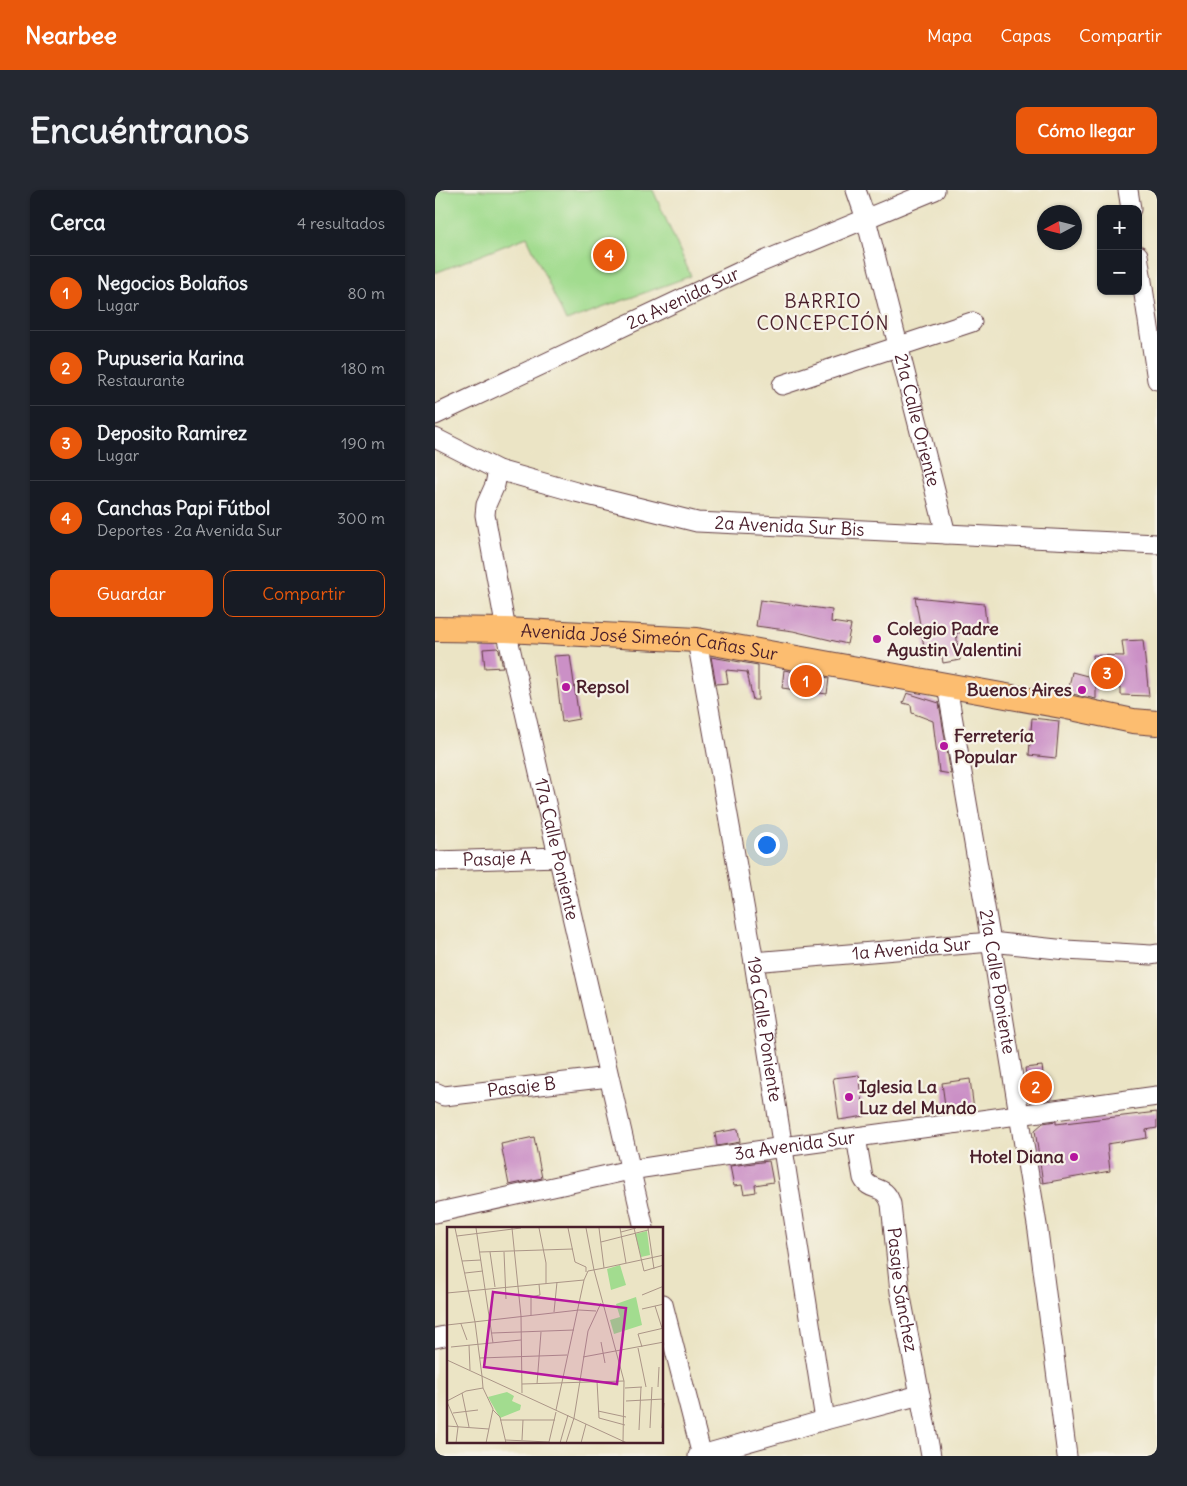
<!DOCTYPE html>
<html lang="es">
<meta charset="utf-8">
<style>
body{margin:0;font-family:Delius,sans-serif;background:#242831;color:#f1f3f6}
.controls{position:absolute;right:15px;top:15px;display:grid;overflow:hidden;border-radius:10px;box-shadow:0 1px 4px #0004}
.controls button{width:45px;height:45px;display:grid;place-items:center;padding:0;border:0;border-bottom:1px solid #363941;background:#171b24;color:#f1f3f6;font:25px sans-serif}
.compass{position:absolute;left:602px;top:15px;width:45px;height:45px;border-radius:50%;background:#171b24;box-shadow:0 1px 4px #0004;rotate:263deg}
.you{position:absolute;left:331px;top:654px;width:18px;height:18px;margin:-12px;border:4px solid #fff;border-radius:50%;background:#1a73e8;box-shadow:0 0 0 8px #1a73e833}
.badge{display:grid;place-items:center;width:32px;height:32px;border-radius:50%;background:#ea580c;color:#fff;font-size:16px;font-weight:700}
.pin{position:absolute;translate:-50% -50%;border:2px solid #fff;box-shadow:0 1px 5px #0006}
.list{margin:0;padding:0;list-style:none}
h2{display:flex;justify-content:space-between;align-items:center;height:65px;margin:0;padding:0 20px;font-size:21px}
h2 small{font-size:16px;font-weight:400;color:#9ea1a6}
.list li{display:grid;grid-template-columns:32px 1fr auto;gap:15px;align-items:center;box-sizing:border-box;height:75px;padding:0 20px;border-top:1px solid #363941}
.list b{display:block;font-size:19px;white-space:nowrap}
.list p{margin:0;font-size:16px;white-space:nowrap;color:#9ea1a6}
.list em{font-size:16px;font-style:normal;color:#9ea1a6}
.actions{display:flex;gap:10px;padding:15px 20px}
.actions a{flex:1;padding:11px 0;border:1px solid #ea580c;border-radius:10px;text-align:center;font-size:18px;color:#ea580c}
.actions .main{background:#ea580c;color:#fff}
.map{position:relative;flex:none;width:722px;height:1266px;overflow:hidden;border-radius:10px}
header{display:flex;align-items:center;gap:30px;box-sizing:border-box;height:70px;padding:0 25px;background:#ea580c;color:#fff}
header strong{font-size:24px}
nav{display:flex;gap:28px;margin-inline-start:auto;font-size:18px}
.intro{display:flex;align-items:center;justify-content:space-between;box-sizing:border-box;height:120px;padding:0 30px}
h1{margin:0;font-size:35px}
.button{padding:12px 22px;border-radius:10px;background:#ea580c;color:#fff;font-size:18px;font-weight:700}
main{display:flex;gap:30px;padding:0 30px}
aside{flex:1;background:#171b24;border-radius:10px;box-shadow:0 1px 4px #0004}
.map>svg:first-child{display:block}
.green{fill:#a2dc8f;stroke:#767e5d}
.building{fill:#cb90c6}
.lines{fill:none;stroke-linecap:round;stroke-linejoin:round}
.minor-casing{stroke:#623d42;stroke-width:21}
.major-casing{stroke:#623d42;stroke-width:26}
.minor{stroke:#fff;stroke-width:19}
.major{stroke:#fcbd6f;stroke-width:24}
.poi-dot{fill:#b5179e;stroke:#f7f3e8;stroke-width:2}
.labels{text-anchor:middle;stroke-width:4.5;stroke-linejoin:round;paint-order:stroke}
.street-label{font-size:18px;fill:#4a1f2b;stroke:#f7f3e8}
.poi-label{font-size:18px;font-weight:bold;fill:#4a1f2b;stroke:#f7f3e8;text-anchor:start}
.neighbourhood-label{font-size:19px;letter-spacing:1px;fill:#4a1f2b;stroke:#f7f3e8}
.inset-road{fill:none;stroke:#ab9587;stroke-width:1}
.view{fill:#b5179e;fill-opacity:0.15;stroke:#b5179e;stroke-width:2.5}
.inset-edge{fill:none;stroke:#4a1f2b;stroke-width:2.5}
</style>
<header>
<strong>Nearbee</strong>
<nav><a>Mapa</a><a>Capas</a><a>Compartir</a></nav>
</header>
<div class="intro"><h1>Encuéntranos</h1><a class="button">Cómo llegar</a></div>
<main>
<aside>
<h2>Cerca<small>4 resultados</small></h2>
<ul class="list">
<li><span class="badge">1</span><div><b>Negocios Bolaños</b><p>Lugar</p></div><em>80 m</em></li>
<li><span class="badge">2</span><div><b>Pupuseria Karina</b><p>Restaurante</p></div><em>180 m</em></li>
<li><span class="badge">3</span><div><b>Deposito Ramirez</b><p>Lugar</p></div><em>190 m</em></li>
<li><span class="badge">4</span><div><b>Canchas Papi Fútbol</b><p>Deportes · 2a Avenida Sur</p></div><em>300 m</em></li>
</ul>
<div class="actions"><a class="main">Guardar</a><a>Compartir</a></div>
</aside>
<div class="map">
<svg width="722" height="1266" viewBox="0 0 722 1266">
<rect width="100%" height="100%" fill="#f7f3e8"/>
<filter id="ink" filterUnits="userSpaceOnUse"><feTurbulence type="fractalNoise" baseFrequency=".02" numOctaves="2"/><feDisplacementMap in="SourceGraphic" scale="10" xChannelSelector="R" yChannelSelector="G"/><feConvolveMatrix kernelMatrix="1 2 1 2 8 2 1 2 1" color-interpolation-filters="sRGB"/></filter>
<filter id="wash" filterUnits="userSpaceOnUse"><feTurbulence type="fractalNoise" baseFrequency=".0096" numOctaves="4" result="noise"/><feDisplacementMap in="SourceGraphic" scale="20" xChannelSelector="R" yChannelSelector="G"/><feGaussianBlur stdDeviation="1.12" result="paint"/><feColorMatrix in="noise" values="0 0 0 0 0 0 0 0 0 0 0 0 0 0 0 0 0 1.4 0 .05"/><feComposite in="paint" operator="in"/></filter>
<g filter="url(#wash)">
<rect width="100%" height="100%" fill="#ebe4c5"/>
<path class="green" d="M 0,0 L 218,0 L 256,86 L 131,131 L 92,47 L 0,83 Z"/>
<g id="blocks">
<g class="building">
<path d="M 480,407 L 549,414 L 552,441 L 521,443 L 525,470 L 508,473 L 506,460 L 490,462 Z"/>
<path d="M 325,410 L 397,420 L 396,432 L 416,435 L 412,454 L 358,441 L 321,436 Z"/>
<path d="M 708,450 L 714,506 L 686,505 L 686,498 L 661,494 L 661,509 L 633,503 L 637,482 L 660,488 L 658,465 L 689,466 L 687,451 Z"/>
<path d="M 62,458 L 64,460 L 68,477 L 50,478 L 48,459 Z"/>
<path d="M 135,465 L 144,529 L 127,532 L 119,466 Z"/>
<path d="M 276,467 L 323,475 L 323,510 L 318,510 L 312,482 L 291,480 L 293,493 L 281,494 Z"/>
<path d="M 349,480 L 394,488 L 392,504 L 347,498 Z"/>
<path d="M 472,503 L 504,513 L 516,584 L 504,582 L 498,531 L 477,523 L 476,515 L 468,513 Z"/>
<path d="M 597,528 L 624,531 L 621,568 L 594,565 Z"/>
<path d="M 607,876 L 610,898 L 616,897 L 617,909 L 595,912 L 590,878 Z"/>
<path d="M 424,885 L 430,926 L 404,930 L 398,888 Z"/>
<path d="M 535,889 L 539,920 L 511,923 L 507,893 Z"/>
<path d="M 722,922 L 722,938 L 711,940 L 712,948 L 672,954 L 675,981 L 608,993 L 600,940 L 608,933 L 621,931 L 621,934 Z"/>
<path d="M 303,939 L 305,952 L 282,956 L 280,943 Z"/>
<path d="M 99,947 L 107,988 L 74,995 L 66,954 Z"/>
<path d="M 334,971 L 338,992 L 320,995 L 321,1002 L 309,1004 L 307,995 L 299,996 L 295,976 Z"/>
</g>
</g>
</g>
<g filter="url(#ink)">
<use href="#blocks" fill-opacity="0" stroke="#623d42" stroke-width="1"/>
<g class="lines">
<defs>
<g id="minor">
<path id="s1" d="M 421,0 L 431,29 L 511,344"/>
<path d="M 693,0 L 696,19"/>
<path d="M 703,65 L 722,190"/>
<path d="M 347,195 L 537,132"/>
<path id="s2" d="M 0,225 L 317,76 L 500,0"/>
<path id="s3" d="M 0,248 L 63,280 L 141,302 L 262,332 L 722,354"/>
<path id="s4" d="M 63,280 L 60,295 L 51,315 L 50,325 L 71,440 L 209,1038"/>
<path id="s5" d="M 262,450 L 319,772 L 390,1230"/>
<path id="s6" d="M 512,496 L 556,752 L 603,1041 L 632,1266"/>
<path id="s7" d="M 0,671 L 124,667"/>
<path id="s8" d="M 319,772 L 556,752 L 631,760 L 716,765 L 722,764"/>
<path id="s9" d="M 0,902 L 9,906 L 174,887"/>
<path id="s10" d="M 421,947 L 428,988 C 435,1003 450,993 456,1014 L 465,1102 L 485,1205 L 496,1266"/>
<path id="s11" d="M 0,1023 L 195,980 L 348,957 L 722,906"/>
<path d="M 228,1114 L 267,1266"/>
<path d="M 0,1148 L 14,1145"/>
<path d="M 263,1266 L 390,1230 L 485,1205"/>
</g>
<g id="major">
<path id="s12" d="M 0,439 L 71,440 L 262,450 L 632,517 L 698,531 L 722,533"/>
</g>
</defs>
<use href="#minor" class="minor-casing"/>
<use href="#major" class="major-casing"/>
<use href="#minor" class="minor"/>
<use href="#major" class="major"/>
</g>
</g>
<g class="poi-dot">
<circle cx="442" cy="449" r="5"/>
<circle cx="131" cy="497" r="5"/>
<circle cx="647" cy="500" r="5"/>
<circle cx="509" cy="556" r="5"/>
<circle cx="414" cy="907" r="5"/>
<circle cx="639" cy="967" r="5"/>
</g>
<g class="labels">
<g class="street-label">
<text dy="6" stroke="none"><textPath href="#s2" startOffset="274">2a Avenida Sur</textPath></text>
<text dy="6" stroke="none"><textPath href="#s1" startOffset="238">21a Calle Oriente</textPath></text>
<text dy="6" stroke="none"><textPath href="#s3" startOffset="369">2a Avenida Sur Bis</textPath></text>
<text dy="6" stroke="none"><textPath href="#s12" startOffset="215">Avenida José Simeón Cañas Sur</textPath></text>
<text dy="6" stroke="none"><textPath href="#s4" startOffset="389">17a Calle Poniente</textPath></text>
<text dy="6" stroke="none"><textPath href="#s7" startOffset="62">Pasaje A</textPath></text>
<text dy="6" stroke="none"><textPath href="#s8" startOffset="158">1a Avenida Sur</textPath></text>
<text dy="6" stroke="none"><textPath href="#s6" startOffset="300">21a Calle Poniente</textPath></text>
<text dy="6" stroke="none"><textPath href="#s5" startOffset="395">19a Calle Poniente</textPath></text>
<text dy="6" stroke="none"><textPath href="#s9" startOffset="88">Pasaje B</textPath></text>
<text dy="6" stroke="none"><textPath href="#s11" startOffset="366">3a Avenida Sur</textPath></text>
<text dy="6" stroke="none"><textPath href="#s10" startOffset="168">Pasaje Sánchez</textPath></text>
</g>
<g class="poi-label">
<text x="452" y="445">Colegio Padre<tspan x="452" dy="21">Agustin Valentini</tspan></text>
<text x="141" y="503">Repsol</text>
<text x="637" y="506" text-anchor="end">Buenos Aires</text>
<text x="519" y="552">Ferretería<tspan x="519" dy="21">Popular</tspan></text>
<text x="424" y="903">Iglesia La<tspan x="424" dy="21">Luz del Mundo</tspan></text>
<text x="629" y="973" text-anchor="end">Hotel Diana</text>
</g>
<g class="neighbourhood-label">
<text x="388" y="118">BARRIO<tspan x="388" dy="22">CONCEPCIÓN</tspan></text>
</g>
</g>
<g transform="translate(12 1037)">
<rect width="216" height="216" fill="#ebe4c5"/>
<path d="M 200,4 L 203,28 L 194,30 L 188,7 ZM 173,38 L 179,58 L 164,63 L 160,42 ZM 189,70 L 195,98 L 167,107 L 163,93 L 173,90 L 169,77 ZM 60,165 L 67,169 L 65,174 L 74,178 L 73,183 L 53,191 L 41,170 Z" fill="#a2dc8f"/>
<path class="inset-road" d="M 8,1 L 28,95 L 35,149M 29,1 L 46,116M 65,1 L 74,89 L 75,166M 92,1 L 99,36 L 99,57M 121,1 L 128,35 L 139,40 L 139,45M 139,1 L 147,43M 173,1 L 179,36M 187,1 L 197,44 L 217,38M 201,1 L 207,42M 174,5 L 189,1M 10,9 L 74,1M 154,15 L 201,3M 33,25 L 126,22M 43,25 L 48,60M 57,25 L 59,72M 15,34 L 34,33M 157,41 L 217,28M 147,43 L 177,154 L 176,215M 18,46 L 36,44M 0,66 L 137,53M 195,68 L 217,59M 208,79 L 215,101M 195,82 L 217,77M 107,85 L 110,55M 84,88 L 84,70 L 93,68 L 92,57M 14,97 L 20,113M 0,98 L 132,83 L 149,84M 45,106 L 127,103M 154,115 L 158,136M 22,118 L 23,143M 4,120 L 74,113M 195,120 L 191,107 L 217,101M 191,121 L 199,160M 136,130 L 217,115M 33,131 L 120,128M 0,133 L 180,216M 35,149 L 36,161 L 46,182 L 39,216M 150,154 L 152,191 L 178,198M 75,157 L 177,154M 90,157 L 94,105M 211,160 L 212,140M 178,161 L 195,160M 15,166 L 22,200M 0,174 L 19,164 L 36,161M 179,174 L 217,172M 0,175 L 11,200 L 9,216M 46,183 L 53,190 L 59,216M 109,183 L 137,53 L 141,44 L 157,41 L 152,1M 151,184 L 179,190M 6,186 L 31,183M 53,193 L 108,193M 0,199 L 42,202M 203,201 L 205,160M 215,201 L 217,176M 192,203 L 194,160M 58,213 L 102,215M 75,213 L 76,193M 102,215 L 109,185M 113,216 L 121,188M 119,216 L 127,191 L 141,104 L 154,76M 134,216 L 139,197"/>
<path class="view" d="M 46,65 L 179,81 L 170,157 L 37,140 Z"/>
<rect width="216" height="216" class="inset-edge"/>
</g>
</svg>
<div class="controls">
<button>+</button>
<button>−</button>
</div>
<svg class="compass" viewBox="-18 -18 36 36"><path d="M0-13l5 13h-10z" fill="#e53935"/><path d="M0 13l5-13h-10z" fill="#9ea1a6"/></svg>
<div class="you"></div>
<div class="pin badge" style="left:371px;top:491px">1</div>
<div class="pin badge" style="left:601px;top:897px">2</div>
<div class="pin badge" style="left:672px;top:483px">3</div>
<div class="pin badge" style="left:174px;top:65px">4</div>
</div>
</main>
